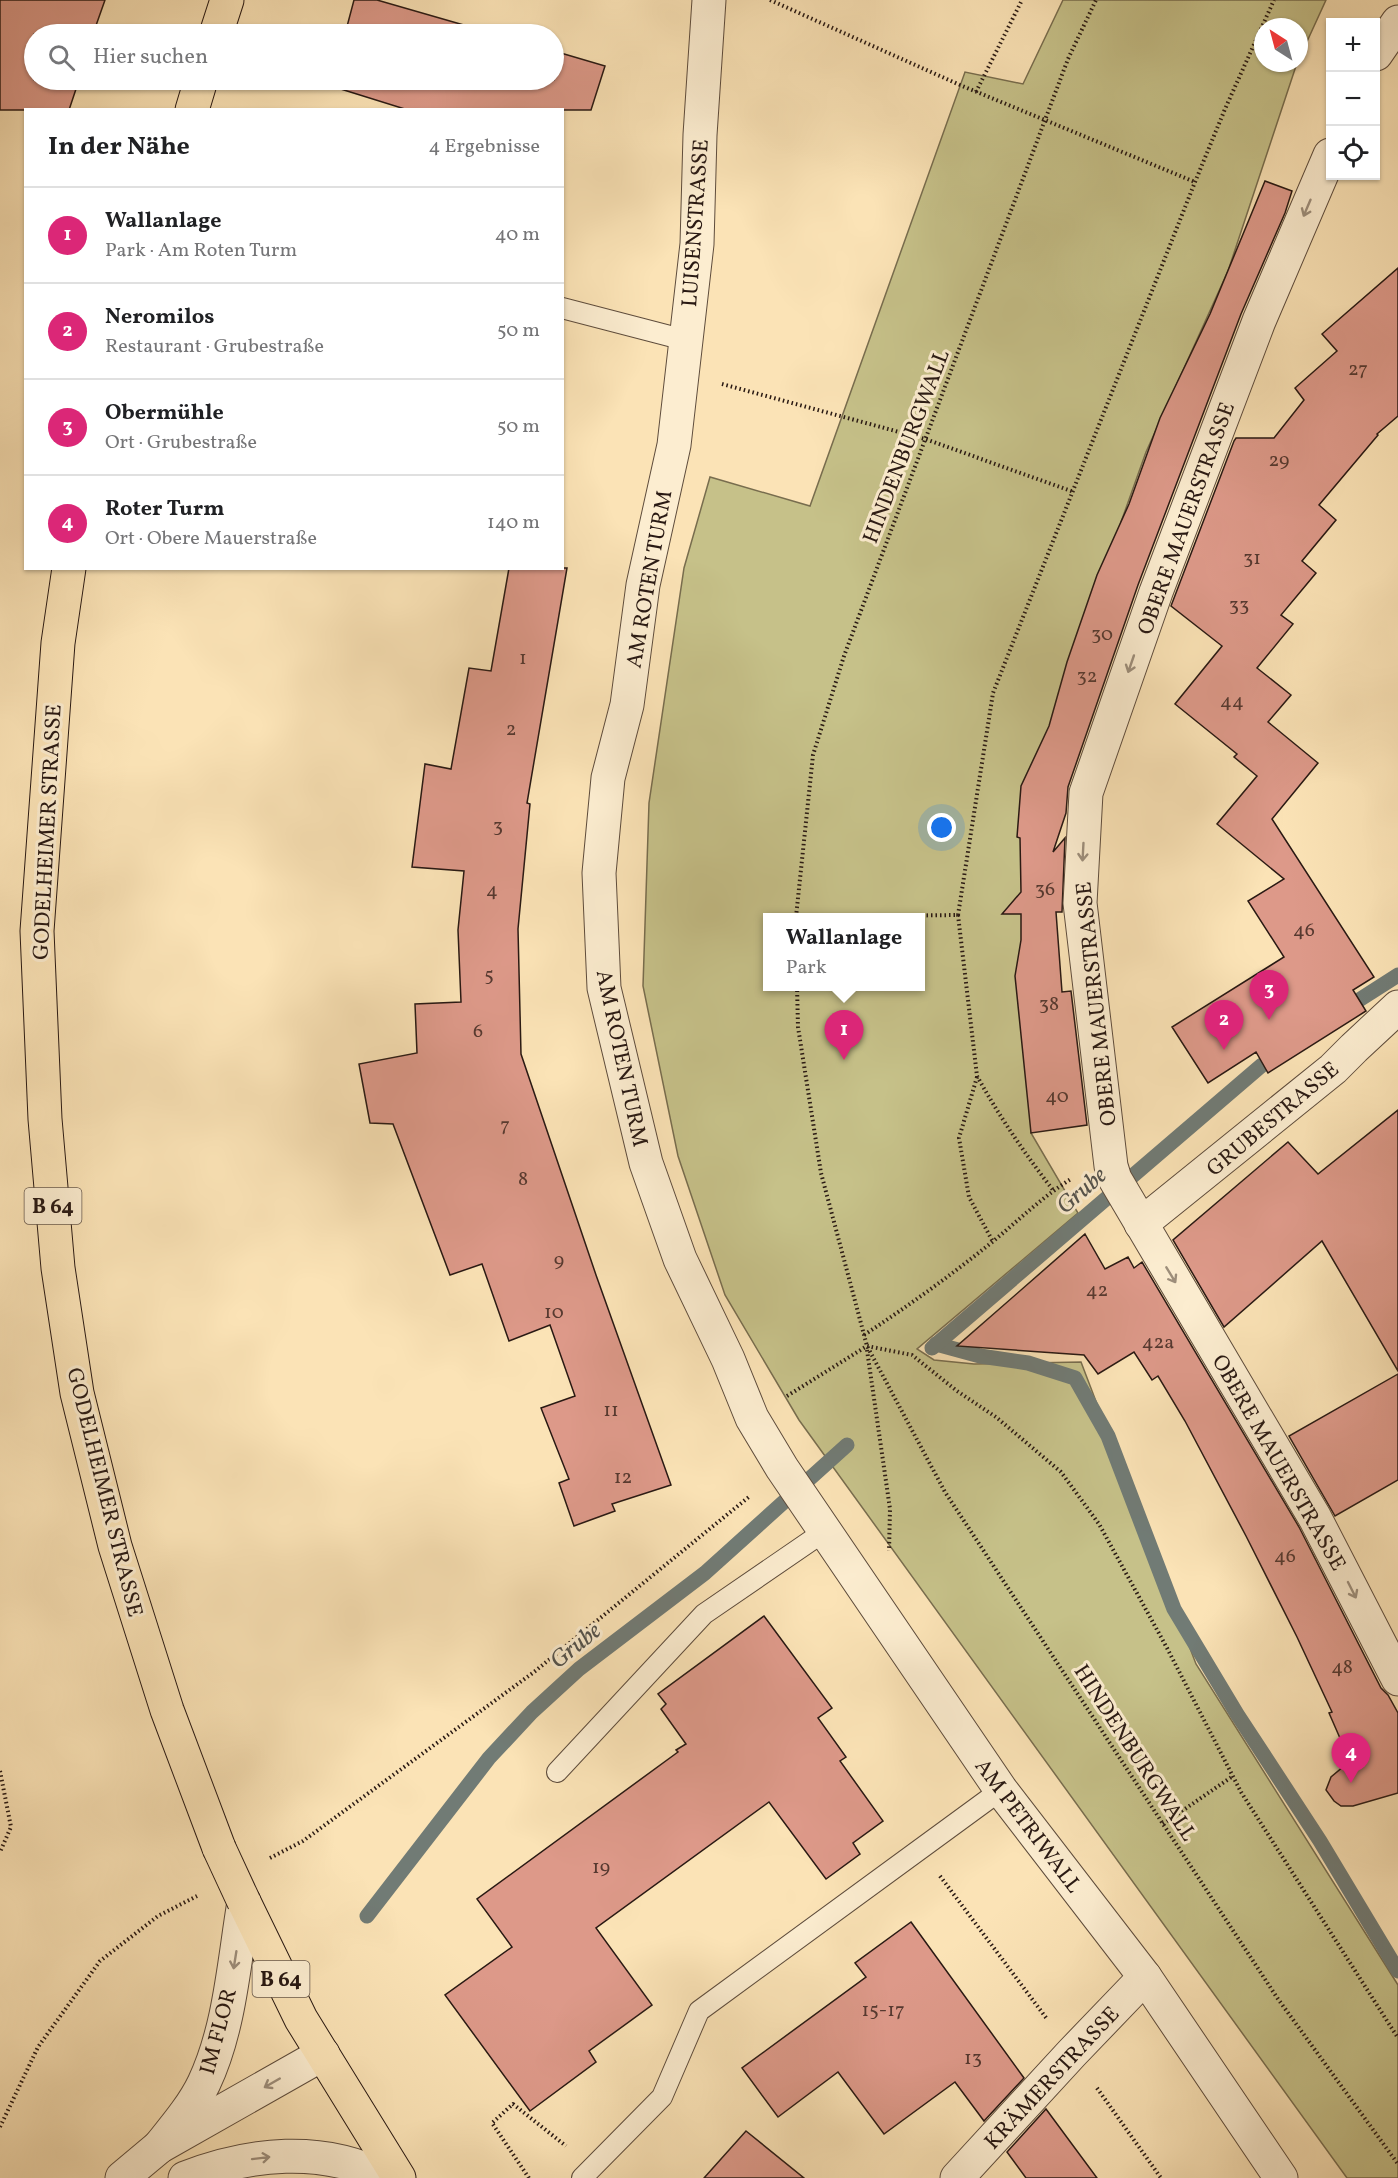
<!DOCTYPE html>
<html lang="de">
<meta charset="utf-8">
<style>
body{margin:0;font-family:Vollkorn,serif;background:#f2f2f2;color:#202124}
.controls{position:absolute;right:18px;top:18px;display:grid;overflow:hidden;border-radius:0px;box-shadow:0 2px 4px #0004}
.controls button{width:54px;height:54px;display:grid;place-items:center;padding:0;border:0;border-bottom:2px solid #e0e0e0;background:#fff;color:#202124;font:30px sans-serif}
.compass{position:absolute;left:1254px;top:18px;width:54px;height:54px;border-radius:50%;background:#fff;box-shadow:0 2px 4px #0004;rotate:324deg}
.you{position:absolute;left:942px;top:828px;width:21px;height:21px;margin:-15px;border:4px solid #fff;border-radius:50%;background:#1a73e8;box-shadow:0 0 0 9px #1a73e833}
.badge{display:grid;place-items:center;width:39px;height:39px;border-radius:50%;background:#db2777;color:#fff;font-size:20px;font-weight:700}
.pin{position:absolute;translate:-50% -50px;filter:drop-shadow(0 2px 3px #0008)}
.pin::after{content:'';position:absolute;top:32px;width:21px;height:18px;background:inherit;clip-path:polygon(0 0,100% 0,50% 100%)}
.popup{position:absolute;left:763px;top:913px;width:162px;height:78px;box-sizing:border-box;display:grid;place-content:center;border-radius:0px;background:#fff;filter:drop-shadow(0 2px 4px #0005);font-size:20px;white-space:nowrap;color:#757577}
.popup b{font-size:22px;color:#202124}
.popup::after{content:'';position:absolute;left:50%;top:100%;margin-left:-12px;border:12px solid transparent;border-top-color:#fff}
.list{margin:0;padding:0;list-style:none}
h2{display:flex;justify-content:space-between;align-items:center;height:78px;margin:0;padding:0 24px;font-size:26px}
h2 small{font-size:20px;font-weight:400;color:#757577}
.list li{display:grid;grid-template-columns:39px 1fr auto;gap:18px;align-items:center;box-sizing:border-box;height:96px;padding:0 24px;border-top:2px solid #e0e0e0}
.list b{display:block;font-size:22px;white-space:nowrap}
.list p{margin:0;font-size:20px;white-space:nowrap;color:#757577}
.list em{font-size:20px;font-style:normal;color:#757577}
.icon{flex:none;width:33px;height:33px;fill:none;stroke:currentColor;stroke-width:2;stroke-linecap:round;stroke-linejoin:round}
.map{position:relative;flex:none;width:1398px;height:2178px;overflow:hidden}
.search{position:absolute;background:#fff;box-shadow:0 2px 4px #0004;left:24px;top:24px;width:540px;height:66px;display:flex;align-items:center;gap:15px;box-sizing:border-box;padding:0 21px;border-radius:33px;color:#757577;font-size:22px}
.panel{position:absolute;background:#fff;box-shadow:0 2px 4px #0004;left:24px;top:108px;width:540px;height:462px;border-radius:0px}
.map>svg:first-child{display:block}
.green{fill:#c6c189;stroke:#786d4e;stroke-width:1.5;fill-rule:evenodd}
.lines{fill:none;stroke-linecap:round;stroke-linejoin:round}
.stream{stroke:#717b75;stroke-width:15}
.building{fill:#dd9989;stroke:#291913;stroke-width:1.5}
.lane-casing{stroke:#5e4c3c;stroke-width:22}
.street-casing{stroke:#5e4c3c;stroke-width:35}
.primary-casing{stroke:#291913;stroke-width:35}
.path{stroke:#291913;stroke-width:4;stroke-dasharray:1.5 3;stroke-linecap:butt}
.lane{stroke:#fcedd0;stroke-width:20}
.street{stroke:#fcedd0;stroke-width:33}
.primary{stroke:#fbe3b6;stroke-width:33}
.primary-bridge-casing{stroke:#291913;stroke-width:35;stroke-linecap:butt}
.primary-bridge{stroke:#fbe3b6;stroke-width:33}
.oneway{stroke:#9d8e7b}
.labels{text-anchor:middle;stroke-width:6;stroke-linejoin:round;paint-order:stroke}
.number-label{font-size:20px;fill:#563930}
.shield{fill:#fcedd0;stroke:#68594c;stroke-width:1.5}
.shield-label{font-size:21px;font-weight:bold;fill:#291913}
.street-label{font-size:22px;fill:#291913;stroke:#fcedd0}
.water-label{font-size:24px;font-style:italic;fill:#53524c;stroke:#fcedd0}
</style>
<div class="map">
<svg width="1398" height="2178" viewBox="0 0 1398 2178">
<rect width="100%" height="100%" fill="#fbe3b6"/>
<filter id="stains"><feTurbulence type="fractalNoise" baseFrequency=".00333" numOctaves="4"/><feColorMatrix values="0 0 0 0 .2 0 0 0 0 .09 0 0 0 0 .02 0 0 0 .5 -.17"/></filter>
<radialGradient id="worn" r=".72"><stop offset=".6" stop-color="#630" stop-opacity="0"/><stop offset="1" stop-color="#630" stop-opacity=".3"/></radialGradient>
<path class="green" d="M 1063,0 L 1326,0 L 1299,59 L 1299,27 L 1263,27 L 1263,63 L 1297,63 L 1228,271 L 1146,452 L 1121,522 L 1029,953 L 1031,1133 L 1078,1213 L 917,1349 L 934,1360 L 974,1364 L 1081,1362 L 1196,1664 L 1398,1985 L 1398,2178 L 1347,2178 L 799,1420 L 725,1295 L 678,1156 L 643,986 L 649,803 L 684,568 L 710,477 L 810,506 L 965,72 L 1023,84 ZM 768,918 L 920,918 L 920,986 L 768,986 Z"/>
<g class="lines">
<g class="stream">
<path d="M 1359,1000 L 1398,975"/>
<path d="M 936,1344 L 980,1356 L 1028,1363 L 1075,1378 L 1108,1436 L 1174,1609 L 1237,1714 L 1320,1841 L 1398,1971"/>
<path d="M 932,1348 L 1262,1065"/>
<path d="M 367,1916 L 489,1758 L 532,1712 L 579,1669 L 705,1573 L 847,1445"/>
</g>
</g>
<g class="building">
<path d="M 0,0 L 105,0 L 93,34 L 34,34 L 34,80 L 79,80 L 69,110 L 0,110 Z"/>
<path d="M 354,0 L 377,0 L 495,34 L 345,34 Z"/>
<path d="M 554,51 L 605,66 L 591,110 L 408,110 L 331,86 L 333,80 L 554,80 Z"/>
<path d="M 1265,181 L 1292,191 L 1285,213 L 1241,314 L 1138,585 L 1068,787 L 1066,813 L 1053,852 L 1065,838 L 1062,912 L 1056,912 L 1062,992 L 1071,991 L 1087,1125 L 1031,1133 L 1015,976 L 1021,940 L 1021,914 L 1002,914 L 1021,892 L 1020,838 L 1017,837 L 1021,786 L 1049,726 L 1067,662 L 1097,575 L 1129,504 L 1160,418 L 1210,314 Z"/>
<path d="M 1398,268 L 1398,416 L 1377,434 L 1378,435 L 1319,505 L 1336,520 L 1302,561 L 1316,573 L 1281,615 L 1293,624 L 1257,668 L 1291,695 L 1268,722 L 1318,763 L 1272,819 L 1374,977 L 1353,990 L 1366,1011 L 1268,1073 L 1256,1052 L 1208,1083 L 1172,1027 L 1284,957 L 1248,901 L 1284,879 L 1217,824 L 1257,776 L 1234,757 L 1237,754 L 1175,704 L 1222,646 L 1171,606 L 1234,441 L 1236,438 L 1274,438 L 1304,400 L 1295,388 L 1337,351 L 1322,334 Z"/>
<path d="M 509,568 L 567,568 L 527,803 L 530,804 L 518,929 L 521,1054 L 596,1275 L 671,1485 L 612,1504 L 615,1511 L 574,1526 L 559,1483 L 569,1479 L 541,1408 L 575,1396 L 550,1325 L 509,1341 L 482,1264 L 450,1275 L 393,1124 L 370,1123 L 359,1064 L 417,1053 L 415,1004 L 461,1002 L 458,930 L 464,871 L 412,867 L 425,764 L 451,769 L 469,668 L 491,671 Z"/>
<path d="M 1398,1110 L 1398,1371 L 1322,1241 L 1224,1327 L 1173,1240 L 1288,1142 L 1318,1174 Z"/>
<path d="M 1085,1234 L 1105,1269 L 1128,1257 L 1134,1268 L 1142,1262 L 1299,1527 L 1381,1688 L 1388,1695 L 1398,1713 L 1398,1793 L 1353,1806 L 1341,1806 L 1334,1801 L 1326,1790 L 1331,1777 L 1350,1761 L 1329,1713 L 1332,1712 L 1297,1637 L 1246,1536 L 1185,1421 L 1158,1376 L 1152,1380 L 1134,1352 L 1098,1374 L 1084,1355 L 957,1346 Z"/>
<path d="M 1398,1374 L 1398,1480 L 1335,1516 L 1289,1436 Z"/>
<path d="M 764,1616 L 832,1708 L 818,1718 L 846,1757 L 840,1761 L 883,1821 L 853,1843 L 860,1854 L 826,1879 L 769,1802 L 596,1928 L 652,2005 L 589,2051 L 596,2062 L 530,2111 L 445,1995 L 512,1947 L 477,1899 L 678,1752 L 676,1750 L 686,1744 L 661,1709 L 666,1704 L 658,1694 Z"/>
<path d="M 911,1922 L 1024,2078 L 984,2121 L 955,2082 L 884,2134 L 838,2072 L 778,2117 L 742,2068 L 866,1977 L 855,1963 Z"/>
<path d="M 1046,2109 L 1097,2178 L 1026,2178 L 1007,2152 Z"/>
<path d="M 746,2131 L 804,2178 L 704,2178 Z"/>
</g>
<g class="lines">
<defs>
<g id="lane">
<path d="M 562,308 L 685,340"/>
<path d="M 557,1772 L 704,1614 L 825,1531"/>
<path d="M 582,2178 L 662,2097 L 699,2011 L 1001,1790"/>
</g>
<g id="street">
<path d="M 709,0 L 700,135 L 697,244 L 674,445 L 643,585 L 627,705 L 608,778 L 599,873 L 604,988 L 646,1163 L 680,1259 L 728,1359 L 752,1418 L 782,1468 L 1001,1790 L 1145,1977 L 1281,2178"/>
<path d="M 1376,54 L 1398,22"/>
<path d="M 1330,155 L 1259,321 L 1156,592 L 1086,793 L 1080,903 L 1111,1166 L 1115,1179 L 1315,1518 L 1398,1679"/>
<path d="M 1141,1224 L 1333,1069 L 1354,1048 L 1398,1007"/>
<path d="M 159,2147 C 175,2127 193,2106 204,2083 C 230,2028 234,1962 244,1902"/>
<path d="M 122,2178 L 159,2147 L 323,2054"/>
<path d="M 185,2178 C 249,2153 322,2145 386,2178"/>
<path d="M 957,2178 L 1072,2053 L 1145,1977"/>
</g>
<g id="primary">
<path d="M 216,34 L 227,0"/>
<path d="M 192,110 L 201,80"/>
<path d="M 69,568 L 58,643 L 37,931 L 45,1119 L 58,1268 L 77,1393 L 115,1546 L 167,1710 L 219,1848"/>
<path d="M 244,1902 L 301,2019 L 399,2178"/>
</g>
</defs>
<use href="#lane" class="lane-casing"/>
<use href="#street" class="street-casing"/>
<use href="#primary" class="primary-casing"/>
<g class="path">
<path d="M 770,0 L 960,85 L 1195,182"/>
<path d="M 976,92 L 1022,0"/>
<path d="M 722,384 L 925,439 L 1074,492"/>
<path d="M 958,915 L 977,1076 C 999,1116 1025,1154 1053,1190"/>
<path d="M 796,917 L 958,915 L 993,693 L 1195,182 L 1225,109 L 1274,0"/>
<path d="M 796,917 L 813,755 L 844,656 L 1045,120 L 1068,59 L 1096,0"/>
<path d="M 797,986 L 798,1027 L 821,1173 L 867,1346 L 945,1492 L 1278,1999 L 1398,2164"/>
<path d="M 977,1077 L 959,1138 L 969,1197 L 993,1242"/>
<path d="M 864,1335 C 908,1306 950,1276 991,1243 C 1018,1221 1042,1197 1071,1179"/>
<path d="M 867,1350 L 890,1509 L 889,1551"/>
<path d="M 787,1396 L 867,1346 L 912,1355 L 957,1391 L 996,1417 L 1061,1472 L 1099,1524 L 1167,1648 L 1241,1792 L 1398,2038"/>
<path d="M 0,1771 L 11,1827 L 0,1852"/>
<path d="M 1163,1824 L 1233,1776"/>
<path d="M 270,1858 L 303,1841 L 534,1672 L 750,1496"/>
<path d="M 940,1876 L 1047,2019"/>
<path d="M 1097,2088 L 1161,2178"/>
<path d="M 0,2127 L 38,2047 L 100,1961 L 158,1916 L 197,1896"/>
<path d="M 529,2178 L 492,2123 L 513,2104 L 566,2146"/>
</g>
<use href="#lane" class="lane"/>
<use href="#street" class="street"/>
<use href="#primary" class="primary"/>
<defs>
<path id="primary-bridge" d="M 219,1848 L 244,1902"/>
</defs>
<use href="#primary-bridge" class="primary-bridge-casing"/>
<use href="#primary-bridge" class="primary-bridge"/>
</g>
<defs><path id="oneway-shaft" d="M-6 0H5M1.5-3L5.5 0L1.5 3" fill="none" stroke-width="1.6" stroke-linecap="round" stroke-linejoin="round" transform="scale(1.5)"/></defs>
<g class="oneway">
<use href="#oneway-shaft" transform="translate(1307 208) rotate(113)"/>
<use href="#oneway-shaft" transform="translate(1131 664) rotate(109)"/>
<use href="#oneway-shaft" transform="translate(1083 852) rotate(93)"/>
<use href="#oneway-shaft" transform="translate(1171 1275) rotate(59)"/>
<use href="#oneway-shaft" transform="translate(1352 1590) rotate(63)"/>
<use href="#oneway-shaft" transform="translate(235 1960) rotate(99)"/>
<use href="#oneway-shaft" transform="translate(272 2083) rotate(150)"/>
<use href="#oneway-shaft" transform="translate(261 2158) rotate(-7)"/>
</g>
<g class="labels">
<g class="number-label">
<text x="1358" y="375">27</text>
<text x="1279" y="466">29</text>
<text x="1252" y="564">31</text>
<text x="1239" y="611">33</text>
<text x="1102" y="640">30</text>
<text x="523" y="664">1</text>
<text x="1087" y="682">32</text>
<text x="1232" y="707">44</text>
<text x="511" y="735">2</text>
<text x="498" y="832">3</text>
<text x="1045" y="895">36</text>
<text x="492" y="896">4</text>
<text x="1304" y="936">46</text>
<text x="489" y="981">5</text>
<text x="1049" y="1010">38</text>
<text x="478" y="1037">6</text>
<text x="1057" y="1102">40</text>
<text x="505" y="1131">7</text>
<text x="523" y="1185">8</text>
<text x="559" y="1266">9</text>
<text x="1097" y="1296">42</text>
<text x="554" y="1318">10</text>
<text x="1158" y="1348">42a</text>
<text x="611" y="1416">11</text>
<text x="623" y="1483">12</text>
<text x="1285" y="1562">46</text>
<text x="1342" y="1673">48</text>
<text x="601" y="1873">19</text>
<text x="883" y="2016">15-17</text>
<text x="973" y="2064">13</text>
</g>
<g class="shield">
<rect x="24.5" y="1188" width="57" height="36" rx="4.5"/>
<rect x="252.5" y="1961" width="57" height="36" rx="4.5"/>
</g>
<g class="shield-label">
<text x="53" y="1213">B 64</text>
<text x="281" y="1986">B 64</text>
</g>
<g class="street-label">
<text transform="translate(694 223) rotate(-86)" y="8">LUISENSTRASSE</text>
<text transform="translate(905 446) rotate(-69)" y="8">HINDENBURGWALL</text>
<text transform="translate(1185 518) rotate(-70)" y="8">OBERE MAUERSTRASSE</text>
<text transform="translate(648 579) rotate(-80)" y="8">AM ROTEN TURM</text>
<text transform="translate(46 832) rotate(-87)" y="8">GODELHEIMER STRASSE</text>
<text transform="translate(1095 1004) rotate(-96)" y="8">OBERE MAUERSTRASSE</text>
<text transform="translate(623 1058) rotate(78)" y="8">AM ROTEN TURM</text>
<text transform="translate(1272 1118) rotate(-40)" y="8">GRUBESTRASSE</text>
<text transform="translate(1280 1462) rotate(60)" y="8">OBERE MAUERSTRASSE</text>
<text transform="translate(106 1492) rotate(76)" y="8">GODELHEIMER STRASSE</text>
<text transform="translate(1136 1752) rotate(57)" y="8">HINDENBURGWALL</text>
<text transform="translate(1029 1825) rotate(53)" y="8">AM PETRIWALL</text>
<text transform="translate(217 2031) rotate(-75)" y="8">IM FLOR</text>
<text transform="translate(1051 2077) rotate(-47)" y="8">KRÄMERSTRASSE</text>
</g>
<g class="water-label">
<text transform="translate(1081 1190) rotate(-41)" y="8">Grube</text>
<text transform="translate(575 1645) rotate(-39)" y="8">Grube</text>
</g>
</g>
<rect width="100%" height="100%" filter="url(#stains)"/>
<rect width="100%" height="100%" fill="url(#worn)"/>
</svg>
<div class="controls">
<button>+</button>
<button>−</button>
<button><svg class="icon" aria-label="locate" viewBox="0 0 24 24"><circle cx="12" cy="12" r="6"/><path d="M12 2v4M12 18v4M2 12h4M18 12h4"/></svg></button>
</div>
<svg class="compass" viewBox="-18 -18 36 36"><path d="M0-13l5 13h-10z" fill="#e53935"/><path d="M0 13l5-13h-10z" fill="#757577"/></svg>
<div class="you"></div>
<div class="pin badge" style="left:844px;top:1060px">1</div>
<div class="popup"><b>Wallanlage</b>Park</div>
<div class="pin badge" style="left:1224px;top:1050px">2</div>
<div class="pin badge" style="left:1269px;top:1020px">3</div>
<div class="pin badge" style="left:1351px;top:1783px">4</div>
<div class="search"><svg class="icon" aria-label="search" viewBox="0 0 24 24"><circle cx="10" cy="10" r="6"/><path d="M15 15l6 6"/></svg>Hier suchen</div>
<section class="panel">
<h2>In der Nähe<small>4 Ergebnisse</small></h2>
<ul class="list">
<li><span class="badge">1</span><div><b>Wallanlage</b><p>Park · Am Roten Turm</p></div><em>40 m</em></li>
<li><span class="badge">2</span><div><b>Neromilos</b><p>Restaurant · Grubestraße</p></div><em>50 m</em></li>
<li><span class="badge">3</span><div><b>Obermühle</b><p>Ort · Grubestraße</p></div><em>50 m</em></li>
<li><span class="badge">4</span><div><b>Roter Turm</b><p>Ort · Obere Mauerstraße</p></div><em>140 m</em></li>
</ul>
</section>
</div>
